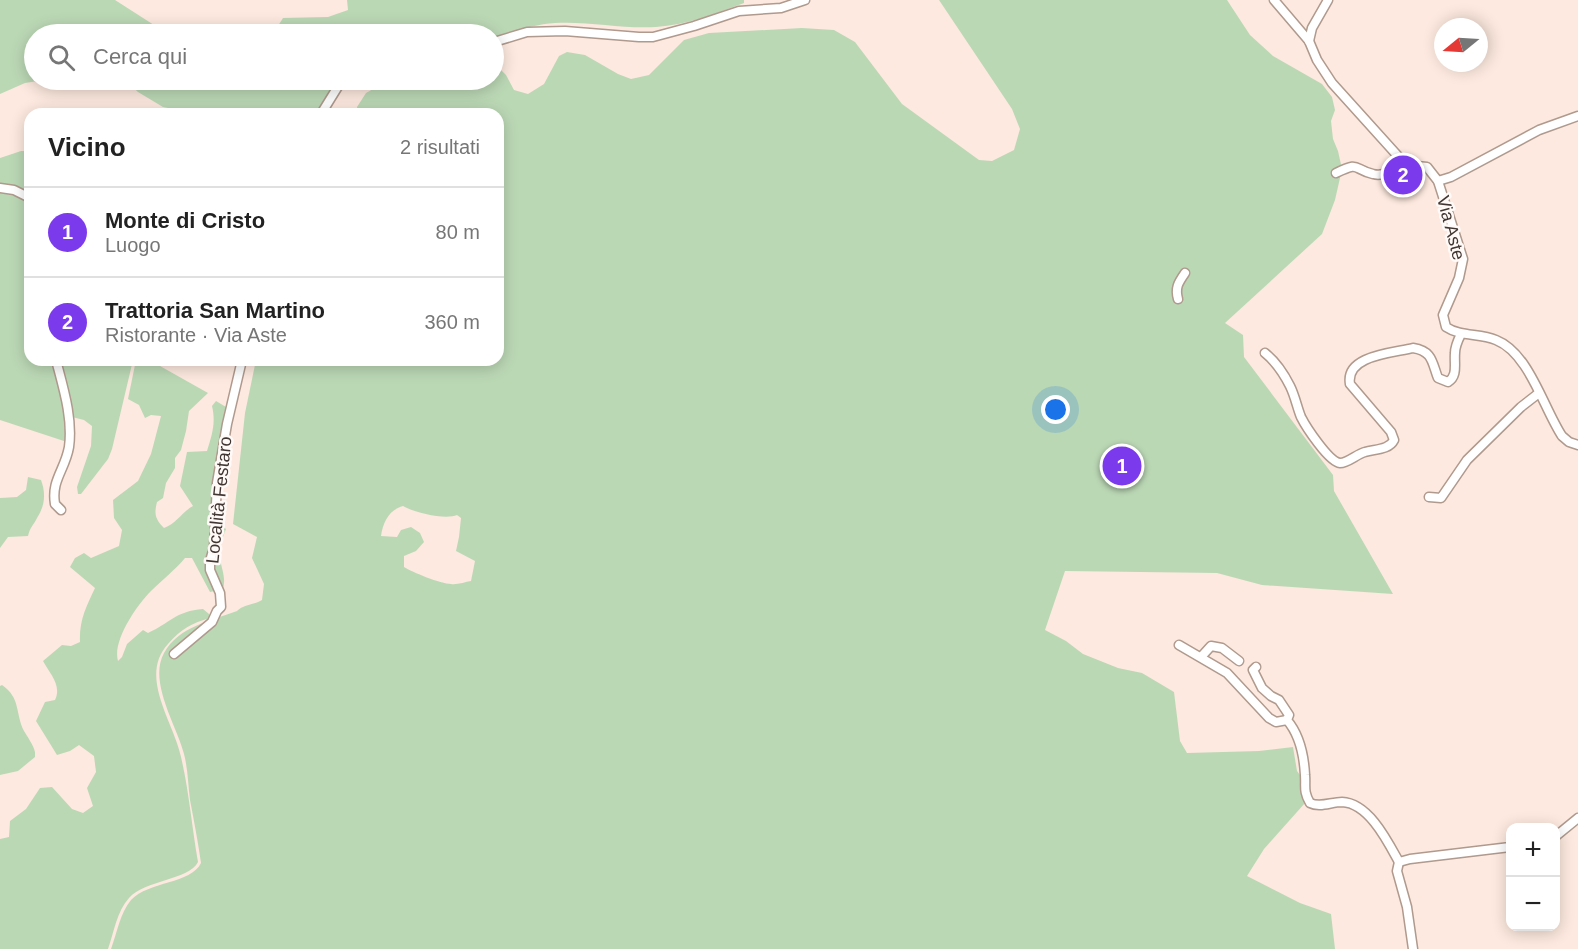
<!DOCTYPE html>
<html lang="it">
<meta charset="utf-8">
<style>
body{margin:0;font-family:Arial,sans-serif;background:#f6f6f6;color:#222}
.controls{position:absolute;right:18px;bottom:18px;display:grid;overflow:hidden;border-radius:12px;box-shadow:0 3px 15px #0003}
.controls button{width:54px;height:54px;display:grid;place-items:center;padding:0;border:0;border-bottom:2px solid #e0e0e0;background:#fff;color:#222;font:30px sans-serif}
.compass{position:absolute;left:1434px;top:18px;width:54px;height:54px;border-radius:50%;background:#fff;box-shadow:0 3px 15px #0003;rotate:252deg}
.you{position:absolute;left:1056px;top:410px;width:21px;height:21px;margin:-15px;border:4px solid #fff;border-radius:50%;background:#1a73e8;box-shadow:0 0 0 9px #1a73e833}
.badge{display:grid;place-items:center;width:39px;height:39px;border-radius:50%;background:#7c3aed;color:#fff;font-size:20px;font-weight:700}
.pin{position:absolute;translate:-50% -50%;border:3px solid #fff;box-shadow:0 2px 6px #0006}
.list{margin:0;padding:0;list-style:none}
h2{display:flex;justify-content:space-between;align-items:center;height:78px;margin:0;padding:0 24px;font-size:26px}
h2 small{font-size:20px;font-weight:400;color:#767676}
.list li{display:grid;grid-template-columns:39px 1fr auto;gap:18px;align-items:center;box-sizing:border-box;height:90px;padding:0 24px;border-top:2px solid #e0e0e0}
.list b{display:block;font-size:22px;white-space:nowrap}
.list p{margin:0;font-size:20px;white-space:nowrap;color:#767676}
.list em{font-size:20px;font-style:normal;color:#767676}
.icon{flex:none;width:33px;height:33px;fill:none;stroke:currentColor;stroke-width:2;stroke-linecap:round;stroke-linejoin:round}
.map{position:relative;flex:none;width:1578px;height:949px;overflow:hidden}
.search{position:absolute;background:#fff;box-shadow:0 3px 15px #0003;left:24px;top:24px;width:480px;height:66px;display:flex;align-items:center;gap:15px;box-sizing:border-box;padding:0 21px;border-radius:33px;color:#767676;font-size:22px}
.panel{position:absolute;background:#fff;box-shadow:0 3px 15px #0003;left:24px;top:108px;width:480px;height:258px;border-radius:18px}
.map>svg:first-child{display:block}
.green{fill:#bbd8b5;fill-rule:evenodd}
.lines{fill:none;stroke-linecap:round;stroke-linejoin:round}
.minor-casing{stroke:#b0998d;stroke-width:11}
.minor{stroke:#fff;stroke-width:8}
.labels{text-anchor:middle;stroke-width:5;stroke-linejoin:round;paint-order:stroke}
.street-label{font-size:18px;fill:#413732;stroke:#fffaf7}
</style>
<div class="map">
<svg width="1578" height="949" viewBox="0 0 1578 949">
<rect width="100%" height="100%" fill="#fde9df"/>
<g class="green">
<path d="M 0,0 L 115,0 L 168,34 L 34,34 L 34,80 L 44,80 L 25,83 L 0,94 Z"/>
<path d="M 347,0 L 744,0 L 744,3 C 715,14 686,25 656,27 C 622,29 588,21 555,23 C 534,24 512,32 494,41 L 494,34 L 273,34 L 283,18 L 328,17 L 348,10 Z"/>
<path d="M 939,0 L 1227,0 L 1250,35 L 1273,56 L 1322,84 L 1332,97 L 1335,110 L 1331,121 L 1333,139 L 1338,151 L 1342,169 L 1335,200 L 1322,234 L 1225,323 L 1243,335 L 1244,357 L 1333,475 L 1334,491 L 1393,594 L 1262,585 L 1217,573 L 1065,571 L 1045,630 L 1066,641 L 1083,654 L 1118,668 L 1142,673 L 1174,692 L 1180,741 L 1187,753 L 1259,751 L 1293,747 L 1297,771 L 1305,782 L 1305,803 L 1264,849 L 1247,876 L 1300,903 L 1331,914 L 1335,949 L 111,949 C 117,933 120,913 131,900 C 149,881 191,884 201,863 C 198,842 194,821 190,800 C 188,785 188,769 184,754 C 177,726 148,682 164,653 C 179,626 211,621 237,611 C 244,604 254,605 262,600 L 264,584 L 252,558 L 257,537 L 233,524 L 245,413 L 256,360 L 498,360 L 498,114 L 358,114 L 357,107 L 366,93 L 389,80 L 494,80 L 494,63 L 506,75 L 514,90 L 528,94 L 544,84 L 559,56 L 567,52 L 585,55 L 618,74 L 631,79 L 649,75 L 684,40 L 709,33 L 802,28 L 834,30 L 855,42 L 902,104 L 979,160 L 992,161 L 1014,150 L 1020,129 L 1012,109 ZM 403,506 C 415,513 446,520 457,515 L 461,518 L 459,537 L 456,551 L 475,561 L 471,581 C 465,582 457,585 451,584 C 441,584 412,572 404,567 L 404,556 L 416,551 L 424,542 L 420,533 L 411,527 L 401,530 L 397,537 L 381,536 C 383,522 389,510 403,506 Z"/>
<path d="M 125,80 L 341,80 L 316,114 L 306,111 L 299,114 L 197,114 L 163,107 L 138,92 Z"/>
<path d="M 21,151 L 30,151 L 30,360 L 133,360 L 112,449 L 108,459 L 81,494 L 78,494 L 77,487 L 91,446 L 92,426 L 84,420 L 68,416 L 64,423 L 67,442 L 0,420 L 0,158 Z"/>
<path d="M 136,360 L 172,360 L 171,363 L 160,366 L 208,393 L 189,411 L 186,431 L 181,450 L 175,458 L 175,468 L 166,483 L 163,498 L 157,502 C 154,514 155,519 164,528 C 176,524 182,512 193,506 L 180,486 L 187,452 L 207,451 C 212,435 216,423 212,406 L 216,401 L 231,410 L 220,466 L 218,524 L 226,529 C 222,539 218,549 220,559 C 222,570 226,578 223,589 L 210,592 L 192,558 L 185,558 C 175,570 162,580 151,591 C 137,605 112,641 118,661 L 122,657 L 127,644 L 143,630 L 148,633 C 170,623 176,611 203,609 L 209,614 L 210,618 C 192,623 181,629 168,644 C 138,677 174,722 181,757 C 189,791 192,828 198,862 C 189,880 145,880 129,898 C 117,911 114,932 108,949 L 0,949 L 0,839 L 9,837 L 10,821 L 26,809 L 40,788 L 52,787 L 72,809 L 83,813 L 93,806 L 87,788 L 96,772 L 94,756 L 79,745 L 70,751 L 57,755 L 36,721 L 45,702 L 55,700 C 62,685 50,674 43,661 L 62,645 L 71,646 L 80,642 C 79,621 86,607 95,588 L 70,567 L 75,558 L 84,553 L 91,558 L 119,546 L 122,530 L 114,518 L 113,500 L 138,481 L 151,454 L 161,416 L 151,415 L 145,418 L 139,405 L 128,399 Z"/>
<path d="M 28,477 L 41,480 C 46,493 45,506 37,518 C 33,526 30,527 28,536 L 8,537 L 0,548 L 0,498 L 17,497 L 26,490 Z"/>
<path d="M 2,685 C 21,698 15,713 24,731 C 28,738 33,744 35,752 L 35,757 L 18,771 L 0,775 L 0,686 Z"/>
</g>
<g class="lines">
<defs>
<g id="minor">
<path d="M 1274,0 L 1309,41 L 1317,60 L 1332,83 L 1406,165 L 1427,167 L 1438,181 L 1463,259 L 1459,278 L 1443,315 L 1446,327 C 1461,337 1479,333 1496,340 C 1529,353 1543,407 1562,436 L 1569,442 L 1578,445"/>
<path d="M 1309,41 L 1312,28 L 1328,0"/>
<path d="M 494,42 L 527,32 L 565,31 L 639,37 L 653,37 L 694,26 L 739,11 L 781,8 L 805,0"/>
<path d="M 321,114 L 342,80"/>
<path d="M 1336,173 C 1361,161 1352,169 1373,174 C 1384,177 1397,169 1406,165"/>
<path d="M 1438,181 L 1451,177 L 1539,130 L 1578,116"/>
<path d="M 0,188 L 14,190 L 30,198"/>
<path d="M 1178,299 C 1175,288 1178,283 1185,273"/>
<path d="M 1265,353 C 1275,361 1284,374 1290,386 C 1295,396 1297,407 1301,417 C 1306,427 1329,462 1340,463 C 1348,463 1357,454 1365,452 C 1375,449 1389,450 1394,440 L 1391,432 L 1350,384 C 1345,355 1394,353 1413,348 C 1433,351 1432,363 1438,378 L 1448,382 C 1458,376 1454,364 1455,353 C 1455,347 1458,340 1461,334"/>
<path d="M 56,360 C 63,387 73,418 69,447 C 65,470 51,480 55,504 L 61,510"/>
<path d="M 1429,497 L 1441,498 L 1467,460 L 1521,407 L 1539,393"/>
<path d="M 1179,645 L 1227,673 L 1269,718 L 1276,722 L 1287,720"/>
<path d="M 174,654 L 212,622 L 217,611 L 221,607 L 220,593 L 210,570 L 210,561 L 214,547 L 217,483 L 227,424 L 242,360"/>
<path d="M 1201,657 L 1211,646 L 1222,648 L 1239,661"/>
<path d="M 1256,667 L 1253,670 L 1262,688 L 1271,696 L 1279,700 L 1289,715 L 1287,720 C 1299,734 1304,756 1305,775 C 1306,787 1303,791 1310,803 C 1320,808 1331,802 1342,802 C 1369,803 1388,842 1399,862"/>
<path d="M 1556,836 L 1578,818"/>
<path d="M 1399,862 L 1410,859 L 1510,847"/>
<path d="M 1399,862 L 1397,871 L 1407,907 L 1413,949"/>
</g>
</defs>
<use href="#minor" class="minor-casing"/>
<use href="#minor" class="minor"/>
</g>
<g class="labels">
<g class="street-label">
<text transform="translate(1451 228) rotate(75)" y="6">Via Aste</text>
<text transform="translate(219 500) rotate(-84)" y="6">Località Festaro</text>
</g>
</g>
</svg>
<div class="controls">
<button>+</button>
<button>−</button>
</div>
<svg class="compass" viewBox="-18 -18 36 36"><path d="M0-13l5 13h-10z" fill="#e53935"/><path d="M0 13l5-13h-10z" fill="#767676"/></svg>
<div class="you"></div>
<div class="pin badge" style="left:1122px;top:466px">1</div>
<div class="pin badge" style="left:1403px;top:175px">2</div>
<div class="search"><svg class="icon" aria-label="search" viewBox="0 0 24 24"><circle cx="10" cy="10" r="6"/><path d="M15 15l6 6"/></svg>Cerca qui</div>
<section class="panel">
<h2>Vicino<small>2 risultati</small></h2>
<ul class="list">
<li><span class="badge">1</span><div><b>Monte di Cristo</b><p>Luogo</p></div><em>80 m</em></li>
<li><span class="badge">2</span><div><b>Trattoria San Martino</b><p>Ristorante · Via Aste</p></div><em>360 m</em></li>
</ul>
</section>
</div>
